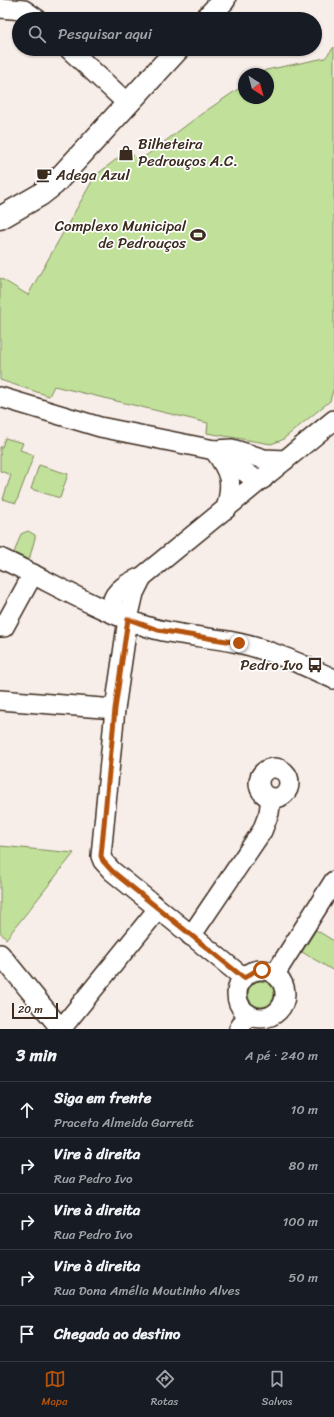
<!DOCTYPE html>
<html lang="pt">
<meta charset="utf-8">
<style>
body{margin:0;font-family:Sriracha,sans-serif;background:#20242c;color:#f1f3f6}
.compass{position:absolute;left:238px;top:68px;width:36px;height:36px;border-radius:50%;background:#171b24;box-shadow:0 1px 3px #0004;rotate:144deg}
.scale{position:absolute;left:12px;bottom:10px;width:46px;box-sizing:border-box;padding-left:4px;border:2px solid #3b2a1e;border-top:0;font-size:11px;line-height:14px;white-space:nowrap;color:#3b2a1e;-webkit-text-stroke:3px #fff;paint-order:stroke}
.stop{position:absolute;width:12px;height:12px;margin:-9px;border:3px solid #b45309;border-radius:50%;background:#fff}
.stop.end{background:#b45309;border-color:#fff;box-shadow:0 1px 4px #0008}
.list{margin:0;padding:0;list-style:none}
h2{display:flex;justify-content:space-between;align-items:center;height:52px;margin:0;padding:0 16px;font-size:17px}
h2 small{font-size:13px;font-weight:400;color:#9ea1a6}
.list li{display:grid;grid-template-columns:26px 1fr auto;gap:12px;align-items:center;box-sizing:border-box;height:56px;padding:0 16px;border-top:1px solid #363941}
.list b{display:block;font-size:15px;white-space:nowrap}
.list p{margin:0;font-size:13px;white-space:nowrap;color:#9ea1a6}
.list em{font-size:13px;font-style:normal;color:#9ea1a6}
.icon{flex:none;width:22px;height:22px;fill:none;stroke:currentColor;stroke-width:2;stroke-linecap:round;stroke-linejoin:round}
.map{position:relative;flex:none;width:334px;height:1029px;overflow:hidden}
.search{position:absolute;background:#171b24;box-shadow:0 1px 3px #0004;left:12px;right:12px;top:12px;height:44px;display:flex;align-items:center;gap:10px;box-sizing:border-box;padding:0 14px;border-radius:22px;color:#9ea1a6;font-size:15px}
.sheet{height:332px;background:#171b24}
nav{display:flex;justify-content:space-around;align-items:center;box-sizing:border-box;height:56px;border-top:1px solid #363941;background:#171b24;font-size:11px;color:#9ea1a6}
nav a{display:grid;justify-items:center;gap:2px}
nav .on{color:#b45309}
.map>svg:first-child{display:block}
.green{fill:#c1e19a;stroke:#7e865c}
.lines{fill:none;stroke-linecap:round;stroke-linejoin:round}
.street-casing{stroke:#3b2a1e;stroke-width:22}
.secondary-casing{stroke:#3b2a1e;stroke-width:25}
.street{stroke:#fff;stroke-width:19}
.secondary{stroke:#fff;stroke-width:22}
.route{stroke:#b45309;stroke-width:5}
.labels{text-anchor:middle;stroke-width:3.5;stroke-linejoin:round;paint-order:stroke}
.poi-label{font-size:15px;fill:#3b2a1e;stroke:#fff;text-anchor:start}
</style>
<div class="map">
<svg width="334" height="1029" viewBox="0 0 334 1029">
<rect width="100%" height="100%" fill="#f8eee9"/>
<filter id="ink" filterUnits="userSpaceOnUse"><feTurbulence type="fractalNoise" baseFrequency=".025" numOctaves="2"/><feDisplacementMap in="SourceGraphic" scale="8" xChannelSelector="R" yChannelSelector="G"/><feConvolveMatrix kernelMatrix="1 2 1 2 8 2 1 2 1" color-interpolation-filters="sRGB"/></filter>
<g filter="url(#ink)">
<g class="green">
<path d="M 334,47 L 334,387 L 330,401 L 282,440 L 271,444 L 207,433 L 208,423 L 54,386 L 49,396 L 0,380 L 0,278 L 28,295 L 95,176 L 128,150 L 139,161 L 200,115 L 244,85 L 244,98 L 268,98 L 268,74 L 260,74 L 266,70 L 325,58 Z"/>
<path d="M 5,438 L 23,443 L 20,450 L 34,455 L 16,503 L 3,499 L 11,475 L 0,471 L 0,447 L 2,447 Z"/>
<path d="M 39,465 L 68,474 L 60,498 L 31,489 Z"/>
<path d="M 28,531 L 35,535 L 35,538 L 29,560 L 14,553 L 21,534 Z"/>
<path d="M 0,846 L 74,853 L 6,939 L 0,932 Z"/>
<path d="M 316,930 L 334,941 L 334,971 L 302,952 Z"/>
<circle cx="261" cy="994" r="13"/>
</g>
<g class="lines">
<defs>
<g id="street">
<path d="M 0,8 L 24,10 L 37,19"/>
<path d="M 69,49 L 127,103"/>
<path d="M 0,397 L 100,427 L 214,450 L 232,449 L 264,459 L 285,460"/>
<path d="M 214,450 C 231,473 233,482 226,509"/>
<path d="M 220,454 L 252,477 L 263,479"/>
<path d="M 0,558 C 47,580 93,608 142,625 C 173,636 206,636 238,643 C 271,650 303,665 334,679"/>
<path d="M 142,577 L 134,593 L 128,619 L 115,709 L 101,856 L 103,861 L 112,871 L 244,978"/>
<path d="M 118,615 L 112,603 C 114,590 131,581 142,577 L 334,420"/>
<path d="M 0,627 L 4,627 L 33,574"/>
<path d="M 0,700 L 115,709"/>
<circle cx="274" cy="783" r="15"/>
<path d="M 191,936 L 262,831 L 269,813 L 271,798"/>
<path d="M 0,954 L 61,1029"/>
<circle cx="261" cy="994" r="24"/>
<path d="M 275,974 L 334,881"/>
<path d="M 61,1029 L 158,909"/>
<path d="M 239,1029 L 248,1014"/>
</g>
<g id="secondary">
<path d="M 206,19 L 224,0"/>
<path d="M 0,218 L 40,195 L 54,184 L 178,49"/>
</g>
</defs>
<use href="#street" class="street-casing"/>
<use href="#secondary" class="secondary-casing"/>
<use href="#street" class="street"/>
<use href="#secondary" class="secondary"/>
</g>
</g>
<g class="lines" filter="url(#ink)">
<path class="route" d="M 239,643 L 158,630 L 128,619 L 115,709 L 101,856 L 103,861 L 112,871 L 244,978 L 255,971 L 262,970"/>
</g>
<defs>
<symbol id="shop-bare" viewBox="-9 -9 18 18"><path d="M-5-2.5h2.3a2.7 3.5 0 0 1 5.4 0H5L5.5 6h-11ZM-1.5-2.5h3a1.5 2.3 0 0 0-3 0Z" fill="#3b2a1e" stroke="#fff" stroke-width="2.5" paint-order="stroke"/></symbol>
<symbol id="cafe-bare" viewBox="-9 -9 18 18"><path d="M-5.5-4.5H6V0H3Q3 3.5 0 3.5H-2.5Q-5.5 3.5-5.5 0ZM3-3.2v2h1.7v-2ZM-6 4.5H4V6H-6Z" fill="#3b2a1e" stroke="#fff" stroke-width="2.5" paint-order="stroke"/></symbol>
<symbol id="stadium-bare" viewBox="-9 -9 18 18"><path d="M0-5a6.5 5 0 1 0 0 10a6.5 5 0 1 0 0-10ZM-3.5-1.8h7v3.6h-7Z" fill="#3b2a1e" stroke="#fff" stroke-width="2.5" paint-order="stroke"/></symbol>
<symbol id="bus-bare" viewBox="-9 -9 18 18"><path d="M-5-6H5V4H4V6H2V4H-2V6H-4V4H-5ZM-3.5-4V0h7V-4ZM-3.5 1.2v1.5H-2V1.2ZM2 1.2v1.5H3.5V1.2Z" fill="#3b2a1e" stroke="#fff" stroke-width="2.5" paint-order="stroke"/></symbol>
</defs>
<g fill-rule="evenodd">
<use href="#shop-bare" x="115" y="142" width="22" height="22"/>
<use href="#cafe-bare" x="33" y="164" width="22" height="22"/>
<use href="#stadium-bare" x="187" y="224" width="22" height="22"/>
<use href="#bus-bare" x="304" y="654" width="22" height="22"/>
</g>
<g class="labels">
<g class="poi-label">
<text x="138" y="149">Bilheteira<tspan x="138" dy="17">Pedrouços A.C.</tspan></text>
<text x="56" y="180">Adega Azul</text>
<text x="186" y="231" text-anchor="end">Complexo Municipal<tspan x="186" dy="17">de Pedrouços</tspan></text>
<text x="303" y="670" text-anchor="end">Pedro Ivo</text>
</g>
</g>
</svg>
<svg class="compass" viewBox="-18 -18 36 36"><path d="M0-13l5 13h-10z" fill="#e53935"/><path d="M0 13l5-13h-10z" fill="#9ea1a6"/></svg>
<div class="scale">20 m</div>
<div class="stop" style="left:262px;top:970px"></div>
<div class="stop end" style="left:239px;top:643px"></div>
<div class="search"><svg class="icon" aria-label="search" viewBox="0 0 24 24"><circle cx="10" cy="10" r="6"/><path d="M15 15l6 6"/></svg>Pesquisar aqui</div>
</div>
<section class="sheet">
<h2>3 min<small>A pé · 240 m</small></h2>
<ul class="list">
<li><svg class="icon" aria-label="ahead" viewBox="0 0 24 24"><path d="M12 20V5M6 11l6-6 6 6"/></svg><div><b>Siga em frente</b><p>Praceta Almeida Garrett</p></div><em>10 m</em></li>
<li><svg class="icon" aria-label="right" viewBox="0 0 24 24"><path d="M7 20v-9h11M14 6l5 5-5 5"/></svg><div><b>Vire à direita</b><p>Rua Pedro Ivo</p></div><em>80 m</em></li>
<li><svg class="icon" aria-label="right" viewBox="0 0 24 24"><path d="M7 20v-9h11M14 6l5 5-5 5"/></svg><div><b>Vire à direita</b><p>Rua Pedro Ivo</p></div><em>100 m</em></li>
<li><svg class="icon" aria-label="right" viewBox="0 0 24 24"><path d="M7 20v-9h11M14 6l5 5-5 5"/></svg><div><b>Vire à direita</b><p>Rua Dona Amélia Moutinho Alves</p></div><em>50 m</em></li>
<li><svg class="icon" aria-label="arrive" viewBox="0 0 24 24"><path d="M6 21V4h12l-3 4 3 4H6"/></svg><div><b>Chegada ao destino</b></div></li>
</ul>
</section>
<nav>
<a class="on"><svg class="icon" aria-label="map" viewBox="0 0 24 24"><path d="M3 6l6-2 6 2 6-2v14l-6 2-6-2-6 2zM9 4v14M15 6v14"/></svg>Mapa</a>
<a><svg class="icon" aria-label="directions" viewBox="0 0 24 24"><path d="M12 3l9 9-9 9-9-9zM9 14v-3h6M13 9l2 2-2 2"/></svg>Rotas</a>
<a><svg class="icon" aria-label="saved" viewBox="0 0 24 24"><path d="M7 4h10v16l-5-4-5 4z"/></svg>Salvos</a>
</nav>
